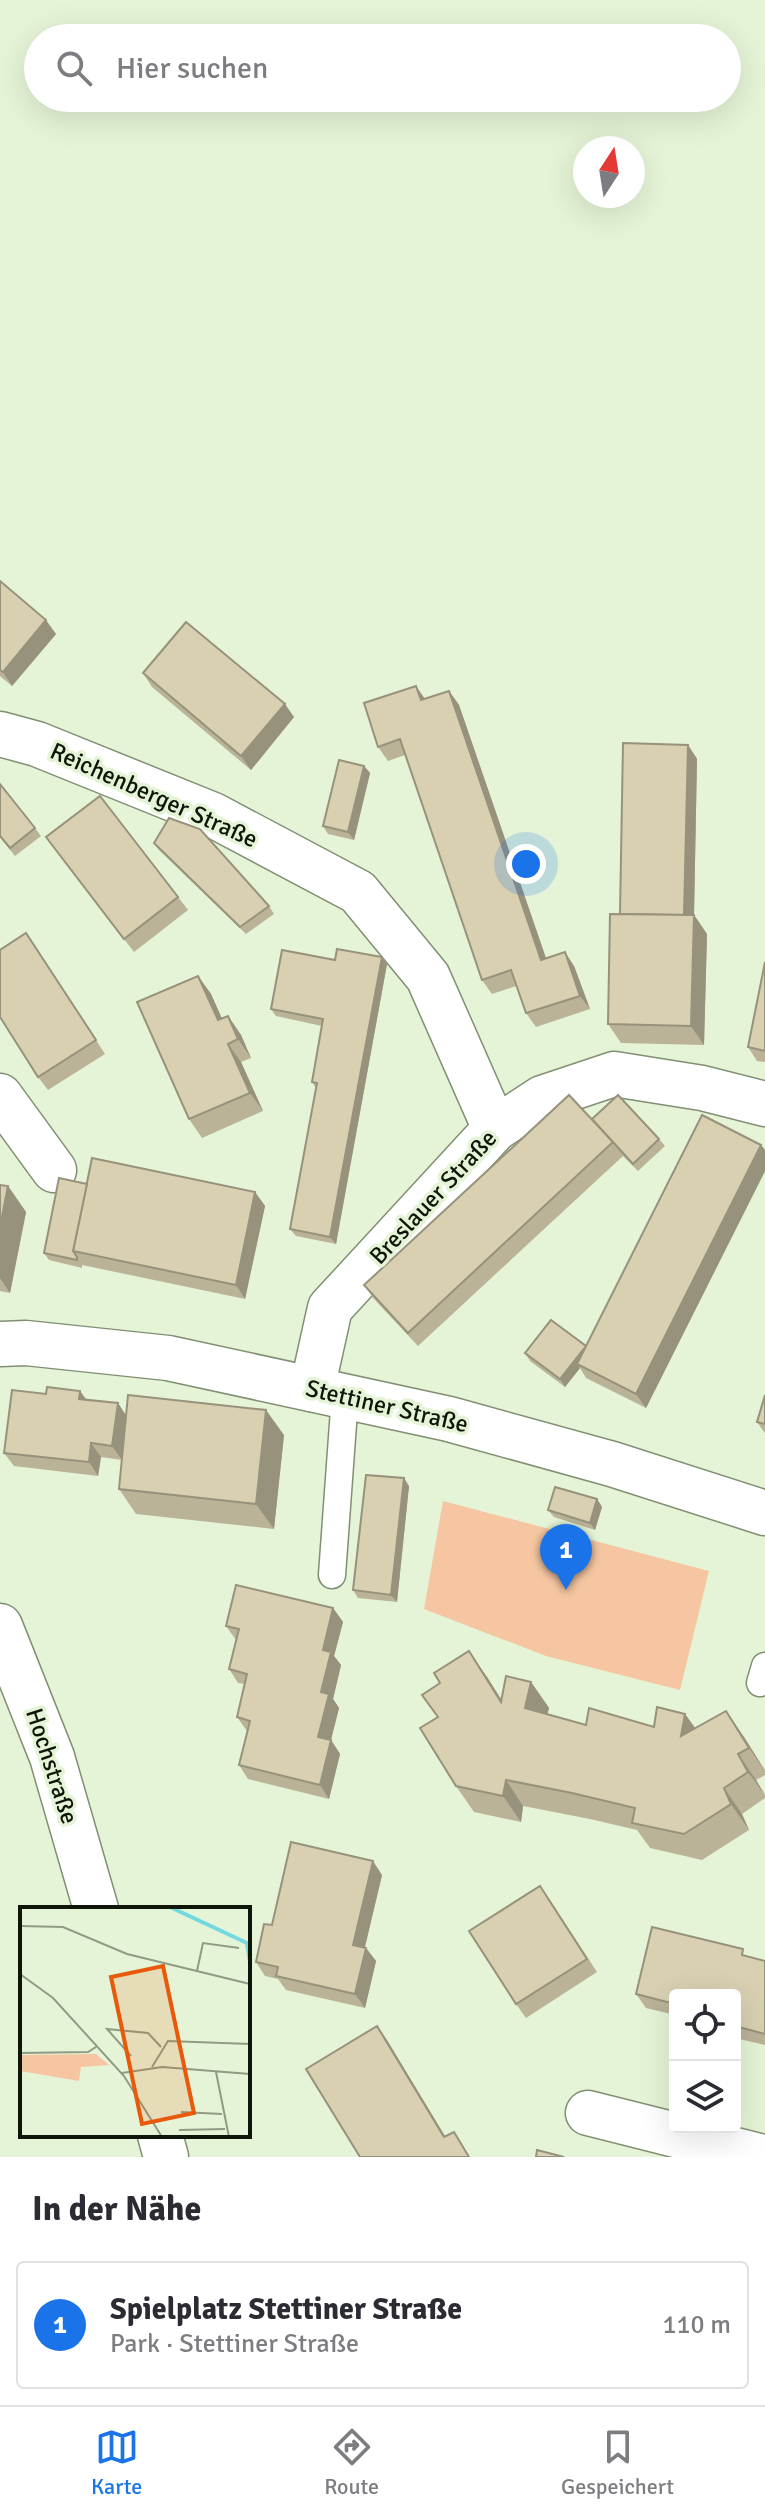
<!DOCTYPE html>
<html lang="de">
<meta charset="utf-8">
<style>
body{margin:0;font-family:Signika,sans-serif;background:#f2f2f3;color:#2b2b33}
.controls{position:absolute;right:24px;bottom:24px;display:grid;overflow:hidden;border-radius:8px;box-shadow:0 8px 32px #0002}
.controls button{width:72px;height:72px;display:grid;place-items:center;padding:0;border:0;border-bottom:2px solid #e1e1e2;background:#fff;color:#2b2b33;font:40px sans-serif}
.compass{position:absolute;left:573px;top:136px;width:72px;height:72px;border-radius:50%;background:#fff;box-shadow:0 8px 32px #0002;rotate:12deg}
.you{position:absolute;left:526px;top:864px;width:28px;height:28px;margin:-20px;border:6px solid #fff;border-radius:50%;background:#1a73e8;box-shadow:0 0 0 12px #1a73e833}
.badge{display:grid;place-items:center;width:52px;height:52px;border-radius:50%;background:#1a73e8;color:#fff;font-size:26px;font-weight:700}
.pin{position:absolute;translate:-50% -66px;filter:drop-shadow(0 2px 4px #0008)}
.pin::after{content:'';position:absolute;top:42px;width:28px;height:24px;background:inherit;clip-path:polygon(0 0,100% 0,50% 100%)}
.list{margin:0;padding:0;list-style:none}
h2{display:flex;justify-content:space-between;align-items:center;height:104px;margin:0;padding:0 32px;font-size:34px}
h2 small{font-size:26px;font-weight:400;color:#7c7c81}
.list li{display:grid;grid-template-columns:52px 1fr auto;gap:24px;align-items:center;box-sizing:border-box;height:128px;margin:0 16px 16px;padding:0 16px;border:2px solid #e1e1e2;border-radius:8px}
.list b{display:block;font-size:30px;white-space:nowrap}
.list p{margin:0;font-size:26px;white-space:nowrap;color:#7c7c81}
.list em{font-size:26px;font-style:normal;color:#7c7c81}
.icon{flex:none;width:44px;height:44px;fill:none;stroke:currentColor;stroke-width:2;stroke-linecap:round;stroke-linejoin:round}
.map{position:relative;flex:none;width:765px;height:2157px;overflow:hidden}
.search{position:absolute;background:#fff;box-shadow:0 8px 32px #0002;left:24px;right:24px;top:24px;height:88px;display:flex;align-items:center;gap:20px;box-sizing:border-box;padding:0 28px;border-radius:44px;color:#7c7c81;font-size:30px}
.sheet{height:248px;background:#fff}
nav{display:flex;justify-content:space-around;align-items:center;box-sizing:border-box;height:112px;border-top:2px solid #e1e1e2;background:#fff;font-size:22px;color:#7c7c81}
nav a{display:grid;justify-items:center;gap:4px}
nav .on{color:#1a73e8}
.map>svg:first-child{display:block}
.green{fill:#f5c6a1}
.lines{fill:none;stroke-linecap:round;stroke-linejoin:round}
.lane-casing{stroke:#818f73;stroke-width:29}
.street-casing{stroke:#818f73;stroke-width:47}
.secondary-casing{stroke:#818f73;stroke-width:47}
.lane{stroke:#fff;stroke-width:26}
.street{stroke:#fff;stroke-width:44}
.secondary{stroke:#fff;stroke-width:44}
.wall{fill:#bab398}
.shaded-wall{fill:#97927c}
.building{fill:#d8d0b1;stroke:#97927c;stroke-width:2}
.labels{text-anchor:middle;stroke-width:7;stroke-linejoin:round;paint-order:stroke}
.street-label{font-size:24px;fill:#10150a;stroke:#e5f4d6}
.inset-river{fill:none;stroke:#73d9de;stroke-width:4}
.inset-road{fill:none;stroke:#909b84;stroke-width:2}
.view{fill:#e8590c;fill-opacity:0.15;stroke:#e8590c;stroke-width:4}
.inset-edge{fill:none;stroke:#10150a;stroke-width:4}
</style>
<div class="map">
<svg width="765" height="2157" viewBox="0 0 765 2157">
<rect width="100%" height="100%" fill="#e5f4d6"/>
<path class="green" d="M 443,1501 L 709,1571 L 680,1690 L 546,1656 L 424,1609 Z"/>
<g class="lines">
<defs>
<g id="lane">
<path d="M 332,1575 L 345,1396"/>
<path d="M 760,1683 L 765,1666"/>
</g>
<g id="street">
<path d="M 0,734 L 37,744 L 213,815 L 358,892 L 428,977 L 495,1129"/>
<path d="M 0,1096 L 54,1170"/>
<path d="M 0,1344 L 26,1343 L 168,1358 L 449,1419 L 612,1464 L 765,1513"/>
<path d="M 312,1389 L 330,1308 L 495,1129 L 542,1098 L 614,1074 L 702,1088 L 765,1104"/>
<path d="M 588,2113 L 763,2157"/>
</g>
<g id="secondary">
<path d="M 0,1626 L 52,1757 L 96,1909"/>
<path d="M 160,2135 L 166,2157"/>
</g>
</defs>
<use href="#lane" class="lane-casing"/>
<use href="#street" class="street-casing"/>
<use href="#secondary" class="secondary-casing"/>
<use href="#lane" class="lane"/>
<use href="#street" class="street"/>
<use href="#secondary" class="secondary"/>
</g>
<g class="wall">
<path d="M 0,581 L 56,634 L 12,686 L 0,676 Z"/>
<path d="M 143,673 L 294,717 L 251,770 L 152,687 Z"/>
<path d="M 449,691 L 459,705 L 546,958 L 574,966 L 590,1009 L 536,1027 L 526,1013 L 516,986 L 492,994 L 482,980 L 405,755 L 388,761 L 378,747 L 425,699 Z"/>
<path d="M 688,745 L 697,759 L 694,915 L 707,934 L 704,1045 L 621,1043 L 608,1024 L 620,914 Z"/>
<path d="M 364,766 L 370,773 L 354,840 L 328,834 L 323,826 Z"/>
<path d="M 35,828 L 41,836 L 15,856 L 0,837 Z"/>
<path d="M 46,837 L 178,897 L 188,910 L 134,952 Z"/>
<path d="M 154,843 L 269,906 L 274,914 L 246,934 L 159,850 Z"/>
<path d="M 26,933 L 105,1054 L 48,1090 L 38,1077 Z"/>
<path d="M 382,957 L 387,964 L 336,1244 L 296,1236 L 290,1229 L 316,1088 L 312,1082 L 322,1026 L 276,1016 L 271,1009 L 335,960 Z"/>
<path d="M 765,962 L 765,1062 L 757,1061 L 748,1047 Z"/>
<path d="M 198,976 L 211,994 L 222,1019 L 228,1016 L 241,1035 L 251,1058 L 241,1062 L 263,1111 L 202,1138 L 189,1119 Z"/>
<path d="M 592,1119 L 659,1139 L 665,1146 L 638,1171 L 623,1156 L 418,1346 L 374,1299 L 364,1285 Z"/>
<path d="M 761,1145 L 765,1150 L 765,1171 L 646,1408 L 586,1378 L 580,1368 L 565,1387 L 530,1361 L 525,1353 L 586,1346 Z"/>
<path d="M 87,1184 L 255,1192 L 265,1206 L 245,1299 L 82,1265 L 82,1268 L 49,1260 L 44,1253 Z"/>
<path d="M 0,1185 L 8,1186 L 26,1212 L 10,1293 L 0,1291 Z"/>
<path d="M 80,1391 L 86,1399 L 118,1403 L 126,1416 L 284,1435 L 274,1529 L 136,1514 L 119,1489 L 122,1460 L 101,1457 L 98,1476 L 14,1466 L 4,1453 L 46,1394 Z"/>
<path d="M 765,1395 L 765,1433 L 757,1422 Z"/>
<path d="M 409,1486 L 397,1602 L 358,1598 L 353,1590 Z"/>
<path d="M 597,1499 L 602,1507 L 595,1530 L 554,1517 L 548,1510 Z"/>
<path d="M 333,1608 L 343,1622 L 334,1656 L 341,1665 L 333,1699 L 339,1708 L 331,1740 L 340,1754 L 329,1799 L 248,1779 L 239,1765 L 247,1731 L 237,1717 L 245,1684 L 238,1683 L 229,1669 L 236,1640 L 226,1626 Z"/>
<path d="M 487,1677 L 501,1700 L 531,1682 L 549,1708 L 547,1714 L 586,1725 L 654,1727 L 685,1714 L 695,1728 L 744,1737 L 765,1770 L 765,1775 L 756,1780 L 765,1795 L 765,1798 L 742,1814 L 749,1830 L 702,1860 L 650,1848 L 637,1830 L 590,1819 L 523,1806 L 521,1822 L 474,1812 L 456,1786 L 438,1717 L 422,1695 Z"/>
<path d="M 382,1875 L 365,1947 L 376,1961 L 365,2008 L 286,1990 L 278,1979 L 265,1976 L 256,1962 L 272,1925 Z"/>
<path d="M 550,1900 L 597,1972 L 526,2018 L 516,2004 Z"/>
<path d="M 749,1957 L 765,1961 L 765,2045 L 735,2038 L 735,1995 L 675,1995 L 675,2015 L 646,2008 L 636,1994 Z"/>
</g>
<g class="shaded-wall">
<path d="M 46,620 L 56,634 L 12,686 L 3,672 Z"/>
<path d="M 416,686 L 425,699 L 421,700 Z"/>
<path d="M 449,691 L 459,705 L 551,973 L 541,960 Z"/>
<path d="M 285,704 L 294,717 L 251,770 L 241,756 Z"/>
<path d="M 688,745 L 697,759 L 694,915 L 707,934 L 704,1045 L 691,1026 L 684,920 Z"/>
<path d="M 364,766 L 370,773 L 354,840 L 348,832 Z"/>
<path d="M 565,952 L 574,966 L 590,1009 L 580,996 Z"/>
<path d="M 382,957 L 387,964 L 336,1244 L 330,1237 Z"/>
<path d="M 198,976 L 211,994 L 231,1039 L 218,1020 Z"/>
<path d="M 228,1016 L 241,1035 L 251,1058 L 238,1039 Z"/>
<path d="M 228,1044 L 241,1062 L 263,1111 L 250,1093 Z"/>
<path d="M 761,1145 L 765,1150 L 765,1171 L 646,1408 L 636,1394 Z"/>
<path d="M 8,1186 L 26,1212 L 10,1293 L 0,1278 L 0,1227 Z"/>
<path d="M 255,1192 L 265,1206 L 245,1299 L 236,1285 Z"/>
<path d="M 586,1346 L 577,1364 L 580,1368 L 565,1387 L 560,1379 Z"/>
<path d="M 80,1391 L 89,1404 L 79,1399 Z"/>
<path d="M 118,1403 L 127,1417 L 122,1460 L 112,1446 Z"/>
<path d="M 266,1410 L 284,1435 L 274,1529 L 256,1504 Z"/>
<path d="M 91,1443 L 101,1457 L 98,1476 L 89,1462 Z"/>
<path d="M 404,1478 L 409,1486 L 397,1602 L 391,1595 Z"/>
<path d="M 597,1499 L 602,1507 L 595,1530 L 590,1523 Z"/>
<path d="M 333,1608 L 343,1622 L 334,1656 L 341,1665 L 333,1699 L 339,1708 L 328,1751 L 318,1737 L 323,1650 Z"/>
<path d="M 469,1651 L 487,1677 L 519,1727 L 501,1702 Z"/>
<path d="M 531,1682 L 549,1708 L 543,1734 L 525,1708 Z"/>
<path d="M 726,1711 L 744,1737 L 765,1771 L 749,1748 Z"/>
<path d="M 685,1714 L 703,1739 L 681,1736 Z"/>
<path d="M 331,1740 L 340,1754 L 329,1799 L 320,1785 Z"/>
<path d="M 738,1754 L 756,1780 L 765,1795 L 748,1772 Z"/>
<path d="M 506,1780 L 523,1806 L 521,1822 L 503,1796 Z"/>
<path d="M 724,1788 L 742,1814 L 749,1830 L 731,1804 Z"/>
<path d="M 373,1861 L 382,1875 L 362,1959 L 353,1945 Z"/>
<path d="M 366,1948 L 376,1961 L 365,2008 L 355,1994 Z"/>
<path d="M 377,2026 L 387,2040 L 454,2151 L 444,2137 Z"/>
</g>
<g class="building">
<path d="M 0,581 L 46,620 L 3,672 L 0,670 Z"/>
<path d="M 186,622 L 285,704 L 241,756 L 143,673 Z"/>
<path d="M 416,686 L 421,700 L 449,691 L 541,960 L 565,952 L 580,996 L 526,1013 L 511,970 L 482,980 L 400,739 L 378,747 L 364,703 Z"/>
<path d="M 623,743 L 688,745 L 684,915 L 620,914 Z"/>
<path d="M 339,760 L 364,766 L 348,832 L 323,826 Z"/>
<path d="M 0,784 L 35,828 L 10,848 L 0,836 Z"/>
<path d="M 100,796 L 178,897 L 124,939 L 46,837 Z"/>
<path d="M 169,818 L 200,829 L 269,906 L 240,927 L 154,843 Z"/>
<path d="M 610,914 L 694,915 L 691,1026 L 608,1024 Z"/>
<path d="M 26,933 L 96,1040 L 38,1077 L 0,1017 L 0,950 Z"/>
<path d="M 337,949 L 382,957 L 330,1237 L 290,1229 L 317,1083 L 312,1082 L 323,1019 L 271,1009 L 282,950 L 335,960 Z"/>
<path d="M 765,962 L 765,1051 L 748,1047 Z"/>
<path d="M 198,976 L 218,1020 L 228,1016 L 238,1039 L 228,1044 L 250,1093 L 189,1119 L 137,1002 Z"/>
<path d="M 569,1095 L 613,1142 L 408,1333 L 364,1285 Z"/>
<path d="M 618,1095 L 659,1139 L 633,1164 L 592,1119 Z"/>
<path d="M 702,1115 L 761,1145 L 636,1394 L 577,1364 Z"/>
<path d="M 92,1158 L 255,1192 L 236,1285 L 73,1251 Z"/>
<path d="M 59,1178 L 87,1184 L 73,1251 L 77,1257 L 77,1260 L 44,1253 Z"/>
<path d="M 0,1185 L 8,1186 L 0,1227 Z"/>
<path d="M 551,1320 L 586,1346 L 560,1379 L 525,1353 Z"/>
<path d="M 47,1387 L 80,1391 L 79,1399 L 118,1403 L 112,1446 L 91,1443 L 89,1462 L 4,1453 L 12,1390 L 46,1394 Z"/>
<path d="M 128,1395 L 266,1410 L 256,1504 L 119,1489 Z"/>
<path d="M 765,1395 L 765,1424 L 757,1422 Z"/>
<path d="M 366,1475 L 404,1478 L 391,1595 L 353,1590 Z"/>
<path d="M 555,1487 L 597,1499 L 590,1523 L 548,1510 Z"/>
<path d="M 236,1585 L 333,1608 L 323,1650 L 331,1652 L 321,1692 L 329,1694 L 318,1737 L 331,1740 L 320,1785 L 239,1765 L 250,1721 L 237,1717 L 247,1674 L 229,1669 L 239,1629 L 226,1626 Z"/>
<path d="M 469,1651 L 501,1702 L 506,1676 L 531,1682 L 525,1708 L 586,1725 L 589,1708 L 654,1727 L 657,1707 L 685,1714 L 681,1736 L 726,1711 L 749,1748 L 738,1754 L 748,1772 L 724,1788 L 731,1804 L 684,1834 L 632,1823 L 635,1808 L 572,1793 L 506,1780 L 503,1796 L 456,1786 L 420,1728 L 438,1717 L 422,1695 L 440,1683 L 434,1673 Z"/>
<path d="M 291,1842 L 373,1861 L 353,1945 L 366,1948 L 355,1994 L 276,1976 L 278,1967 L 256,1962 L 264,1924 L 272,1925 Z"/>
<path d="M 540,1886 L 587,1959 L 516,2004 L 469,1931 Z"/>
<path d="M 652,1927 L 743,1949 L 742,1955 L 765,1961 L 765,2034 L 735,2026 L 735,1995 L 675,1995 L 675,2004 L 636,1994 Z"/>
<path d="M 377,2026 L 444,2137 L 454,2132 L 469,2157 L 360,2157 L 306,2069 Z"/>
<path d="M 537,2150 L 564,2157 L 536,2157 Z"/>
</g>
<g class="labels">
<g class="street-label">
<text transform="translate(154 795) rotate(24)" y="8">Reichenberger Straße</text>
<text transform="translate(433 1197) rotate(-47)" y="8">Breslauer Straße</text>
<text transform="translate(387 1406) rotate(13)" y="8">Stettiner Straße</text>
<text transform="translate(52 1766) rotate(72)" y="8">Hochstraße</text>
</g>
</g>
<g transform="translate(20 1907)">
<rect width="230" height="230" fill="#e5f4d6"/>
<path d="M 76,147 L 89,158 L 61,160 L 59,174 L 0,164 L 0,148 Z" fill="#f5c6a1"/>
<path class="inset-river" d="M 150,0 L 227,36 L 230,55"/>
<path class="inset-road" d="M 0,19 L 43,20 L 107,47 L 230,77M 177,64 L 183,36 L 219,41M 0,67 L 33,91 L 104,169 L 142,230M 0,146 L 68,145 L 76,140M 111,149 L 87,122 L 128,126 L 141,140M 132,160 L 148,134 L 230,137M 196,165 L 209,230M 102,166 L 142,160 L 230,167M 161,205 L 202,207M 159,223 L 205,222"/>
<path class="view" d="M 143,59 L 174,206 L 122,217 L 91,70 Z"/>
<rect width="230" height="230" class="inset-edge"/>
</g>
</svg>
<div class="controls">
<button><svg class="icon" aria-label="locate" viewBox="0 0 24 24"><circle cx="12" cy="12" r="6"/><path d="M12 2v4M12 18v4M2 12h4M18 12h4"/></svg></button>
<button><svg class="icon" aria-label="layers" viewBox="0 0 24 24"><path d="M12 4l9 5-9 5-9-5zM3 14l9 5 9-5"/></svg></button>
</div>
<svg class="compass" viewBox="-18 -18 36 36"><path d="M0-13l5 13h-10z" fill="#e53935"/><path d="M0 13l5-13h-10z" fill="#7c7c81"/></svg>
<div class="you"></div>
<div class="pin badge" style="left:566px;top:1590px">1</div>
<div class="search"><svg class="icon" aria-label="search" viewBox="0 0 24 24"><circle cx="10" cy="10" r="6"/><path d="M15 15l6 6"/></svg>Hier suchen</div>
</div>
<section class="sheet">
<h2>In der Nähe<small></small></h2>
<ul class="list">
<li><span class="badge">1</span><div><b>Spielplatz Stettiner Straße</b><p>Park · Stettiner Straße</p></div><em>110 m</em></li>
</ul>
</section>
<nav>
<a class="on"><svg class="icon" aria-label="map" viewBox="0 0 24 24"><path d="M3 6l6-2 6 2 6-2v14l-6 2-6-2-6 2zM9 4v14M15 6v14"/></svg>Karte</a>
<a><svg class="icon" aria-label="directions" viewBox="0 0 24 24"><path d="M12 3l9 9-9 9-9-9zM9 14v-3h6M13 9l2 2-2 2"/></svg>Route</a>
<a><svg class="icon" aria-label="saved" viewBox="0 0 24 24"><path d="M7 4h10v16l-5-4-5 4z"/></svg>Gespeichert</a>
</nav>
